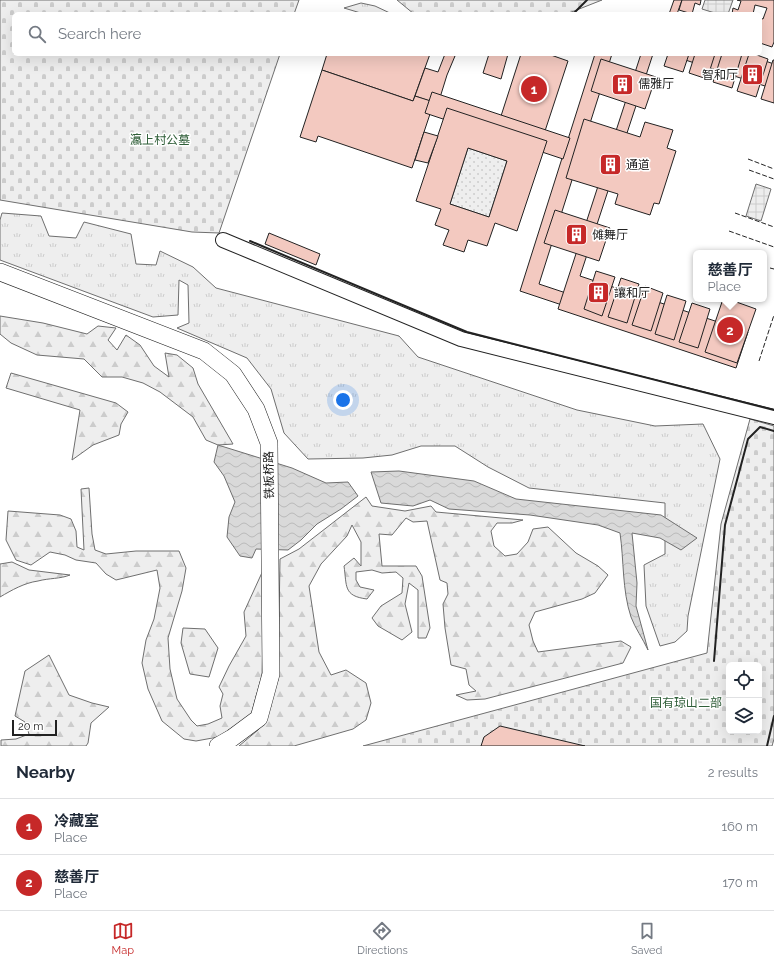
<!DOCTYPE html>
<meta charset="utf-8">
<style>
body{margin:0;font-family:Raleway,"Noto Sans SC",sans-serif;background:#f2f2f3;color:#1f2937}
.controls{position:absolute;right:12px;bottom:12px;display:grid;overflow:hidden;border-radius:6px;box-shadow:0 4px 16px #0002}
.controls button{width:36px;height:36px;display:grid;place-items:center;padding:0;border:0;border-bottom:1px solid #e0e1e3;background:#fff;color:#1f2937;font:20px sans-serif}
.scale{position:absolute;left:12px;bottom:10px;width:45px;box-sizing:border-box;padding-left:4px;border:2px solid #222;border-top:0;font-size:11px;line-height:14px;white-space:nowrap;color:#222;-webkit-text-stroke:3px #fff;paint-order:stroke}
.you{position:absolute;left:343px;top:400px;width:14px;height:14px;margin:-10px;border:3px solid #fff;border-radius:50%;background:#1a73e8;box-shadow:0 0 0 6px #1a73e833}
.badge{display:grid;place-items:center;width:26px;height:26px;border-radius:50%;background:#c62828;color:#fff;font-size:13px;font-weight:700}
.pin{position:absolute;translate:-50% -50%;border:2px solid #fff;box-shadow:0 1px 4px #0006}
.popup{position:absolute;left:693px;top:250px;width:74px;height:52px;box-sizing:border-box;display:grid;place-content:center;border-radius:6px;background:#fff;filter:drop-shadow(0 1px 3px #0005);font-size:13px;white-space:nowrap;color:#747a83}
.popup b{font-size:15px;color:#1f2937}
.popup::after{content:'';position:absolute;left:50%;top:100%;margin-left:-8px;border:8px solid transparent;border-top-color:#fff}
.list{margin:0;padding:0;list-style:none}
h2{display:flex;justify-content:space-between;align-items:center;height:52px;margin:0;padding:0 16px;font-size:17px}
h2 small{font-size:13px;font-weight:400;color:#747a83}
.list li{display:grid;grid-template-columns:26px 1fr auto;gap:12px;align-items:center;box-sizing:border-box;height:56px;padding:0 16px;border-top:1px solid #e0e1e3}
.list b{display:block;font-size:15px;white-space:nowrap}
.list p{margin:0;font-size:13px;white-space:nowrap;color:#747a83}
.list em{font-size:13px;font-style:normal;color:#747a83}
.icon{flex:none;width:22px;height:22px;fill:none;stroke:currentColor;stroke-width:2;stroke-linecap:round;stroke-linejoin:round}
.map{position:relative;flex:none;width:774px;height:746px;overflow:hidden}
.search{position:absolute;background:#fff;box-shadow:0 4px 16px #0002;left:12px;right:12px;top:12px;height:44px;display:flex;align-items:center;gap:10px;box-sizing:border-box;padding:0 14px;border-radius:6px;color:#747a83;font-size:15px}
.sheet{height:164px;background:#fff}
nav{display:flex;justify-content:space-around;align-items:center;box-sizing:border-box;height:56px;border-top:1px solid #e0e1e3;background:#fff;font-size:11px;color:#747a83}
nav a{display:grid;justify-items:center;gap:2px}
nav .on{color:#c62828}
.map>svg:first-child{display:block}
.grass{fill:url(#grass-tufts);stroke:#6f6f6f}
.forest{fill:url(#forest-firs);stroke:#6f6f6f}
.cemetery{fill:url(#cemetery-stones);stroke:#6f6f6f;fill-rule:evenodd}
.garden{fill:url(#garden-dots);stroke:#6f6f6f}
.plaza{fill:url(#plaza-grid);stroke:#6f6f6f}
.water{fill:url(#water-waves);stroke:#6f6f6f}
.building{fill:#f3c9c0;stroke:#222;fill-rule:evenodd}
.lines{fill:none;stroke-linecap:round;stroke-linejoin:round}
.minor-casing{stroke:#222;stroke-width:16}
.tertiary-casing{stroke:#222;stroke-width:18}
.minor{stroke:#fff;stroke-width:14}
.tertiary{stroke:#fff;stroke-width:17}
.fence{stroke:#222;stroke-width:1;stroke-dasharray:5 2;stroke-linecap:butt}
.wall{stroke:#222;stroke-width:2}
.labels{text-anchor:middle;stroke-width:3;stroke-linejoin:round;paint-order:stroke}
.poi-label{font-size:12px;fill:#222;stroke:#fff;text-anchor:start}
.park-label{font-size:12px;fill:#2f5e38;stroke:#fff}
.street-label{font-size:12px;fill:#222;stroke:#fff}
</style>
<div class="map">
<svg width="774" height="746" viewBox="0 0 774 746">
<defs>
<pattern id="grass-tufts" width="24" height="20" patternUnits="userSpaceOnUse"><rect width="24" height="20" fill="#eee"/><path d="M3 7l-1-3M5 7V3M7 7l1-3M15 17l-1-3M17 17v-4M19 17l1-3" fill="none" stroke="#ccc"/></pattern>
<pattern id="forest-firs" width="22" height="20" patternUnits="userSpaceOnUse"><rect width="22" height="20" fill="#eee"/><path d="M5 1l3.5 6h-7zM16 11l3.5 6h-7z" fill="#ccc"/></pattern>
<pattern id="cemetery-stones" width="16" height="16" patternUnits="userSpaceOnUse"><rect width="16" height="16" fill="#eee"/><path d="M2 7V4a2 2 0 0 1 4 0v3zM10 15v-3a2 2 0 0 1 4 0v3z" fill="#ccc"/></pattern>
<pattern id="garden-dots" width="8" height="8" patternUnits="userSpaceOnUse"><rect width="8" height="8" fill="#eee"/><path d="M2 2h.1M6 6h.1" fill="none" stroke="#ccc" stroke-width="1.8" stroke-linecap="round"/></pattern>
<pattern id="plaza-grid" width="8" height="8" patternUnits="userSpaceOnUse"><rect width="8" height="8" fill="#ededed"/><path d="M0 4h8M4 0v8" fill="none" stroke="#cbcbcb"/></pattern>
<pattern id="water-waves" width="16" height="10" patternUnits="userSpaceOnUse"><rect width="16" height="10" fill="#d9d9d9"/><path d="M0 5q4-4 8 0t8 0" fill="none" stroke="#bababa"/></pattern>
</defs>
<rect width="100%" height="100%" fill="#fff"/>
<g class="grass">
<path d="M 361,3 L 375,6 L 392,14 L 364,14 L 344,8 Z"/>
<path d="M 2,213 L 41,216 L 49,236 L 76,238 L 84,222 L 131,234 L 136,264 L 156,265 L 160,251 L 193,267 L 216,288 L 399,336 L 418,357 L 577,410 L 655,426 L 703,424 L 720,459 L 688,616 L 687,631 L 675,642 L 660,646 L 646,606 L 644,565 L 665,554 L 665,503 L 529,488 L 488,467 L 455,446 L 421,446 L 392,455 L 363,458 L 308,459 L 284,433 L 271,389 L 247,358 L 177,328 L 189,323 L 188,285 L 179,280 L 178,315 L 153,317 L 0,260 L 0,220 Z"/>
</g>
<g class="forest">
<path d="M 0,316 L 43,323 L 87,334 L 98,326 L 116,328 L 108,340 L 117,350 L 126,335 L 140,345 L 154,366 L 169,377 L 165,353 L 177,355 L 193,368 L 198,384 L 233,444 L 218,445 L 206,440 L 193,417 L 160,392 L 143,383 L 122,377 L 102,377 L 84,359 L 37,355 L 11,343 L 0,334 Z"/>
<path d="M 11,373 L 116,403 L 128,412 L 121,424 L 119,435 L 93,445 L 72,460 L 80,410 L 6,388 Z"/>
<path d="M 89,488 L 92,534 L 95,550 L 106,554 L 136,551 L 179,551 L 186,568 L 182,591 L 168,638 L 170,669 L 177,699 L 191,720 L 197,726 L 208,724 L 222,718 L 220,706 L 223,694 L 219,687 L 229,666 L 246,636 L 244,612 L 265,566 L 262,675 L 251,715 L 218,737 L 196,741 L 184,739 L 162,721 L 148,689 L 142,663 L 146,640 L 154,619 L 160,588 L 157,570 L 116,580 L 106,574 L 96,563 L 76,560 L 65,555 L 50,552 L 31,565 L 16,560 L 6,540 L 8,511 L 60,515 L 71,519 L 76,531 L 77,547 L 84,550 L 81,489 Z"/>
<path d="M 366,497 L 372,506 L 405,511 L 431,506 L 436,512 L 523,520 L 512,523 L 497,523 L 491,531 L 494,546 L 505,556 L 517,554 L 528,542 L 533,529 L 548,527 L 576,553 L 598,566 L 608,575 L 595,593 L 582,599 L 535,612 L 529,625 L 533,641 L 538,652 L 621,641 L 631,647 L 623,663 L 485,699 L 467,700 L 456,695 L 476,691 L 469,685 L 466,669 L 451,665 L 445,628 L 443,604 L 448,594 L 447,583 L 440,580 L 427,521 L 413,522 L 406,518 L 392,535 L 379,534 L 382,566 L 416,566 L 422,576 L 430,628 L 426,638 L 418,638 L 418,590 L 409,583 L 405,604 L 412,632 L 402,640 L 378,626 L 372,618 L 381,606 L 402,593 L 403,578 L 396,572 L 382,573 L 372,570 L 356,572 L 356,580 L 360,587 L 374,590 L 367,599 C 343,596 347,586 344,566 L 354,558 L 361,566 L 361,542 L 352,525 L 347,536 L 321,564 L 309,586 L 319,652 L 331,675 L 346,670 L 366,683 L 371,703 L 366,720 L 353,729 L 294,746 L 239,746 L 258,730 L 278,680 L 280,559 L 299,549 Z"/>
<path d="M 12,562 L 29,570 L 70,575 C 60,579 49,578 38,581 C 24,583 12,590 0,597 L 0,564 Z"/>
<path d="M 183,628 L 205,629 L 218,648 L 209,677 L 190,674 L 181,643 Z"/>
<path d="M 49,655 L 69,695 L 92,703 L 109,707 L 91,723 L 88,743 L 86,746 L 1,746 L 1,740 L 16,739 L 29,734 L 25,722 L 15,716 L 25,671 Z"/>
</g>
<g class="cemetery">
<path d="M 0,0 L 299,0 L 294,14 L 14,14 L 14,54 L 280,54 L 219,233 L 192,232 L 0,200 Z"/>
<path d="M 397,0 L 602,0 L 569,13 L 414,14 Z"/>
<path d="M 750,419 L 774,426 L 774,739 L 772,746 L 363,746 L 707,653 L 721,524 ZM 729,665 L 759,665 L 759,731 L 729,731 Z"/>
</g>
<path class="garden" d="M 468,148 L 507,161 L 489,217 L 450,204 Z"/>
<g class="plaza">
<path d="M 705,0 L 733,0 L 728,14 L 718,14 L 702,9 Z"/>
<path d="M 756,184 L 771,189 L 761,221 L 746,216 Z"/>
</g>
<g class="water">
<path d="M 218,445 L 292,468 L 326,483 L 348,482 L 358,496 L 341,509 L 317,524 L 301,540 L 288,550 L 256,549 L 252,558 L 240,556 L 227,537 L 229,517 L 235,502 L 224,476 L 214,462 Z"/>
<path d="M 399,471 L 474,481 L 516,499 L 661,515 L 697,538 L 681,550 L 660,538 L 632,533 L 637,583 L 636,606 L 648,650 C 643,639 635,628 631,617 C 622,590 624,560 620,533 L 598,525 L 530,515 L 449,509 L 430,500 L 413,506 L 381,503 L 371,472 Z"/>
</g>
<g class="building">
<path d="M 674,0 L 682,0 L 677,14 L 669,14 Z"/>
<path d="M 682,0 L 701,0 L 700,5 L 695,3 L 692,14 L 679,10 Z"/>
<path d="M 737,0 L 774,0 L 774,42 L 772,47 L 760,43 L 760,18 L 763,19 L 767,8 L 755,5 L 753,14 L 732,14 L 733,8 L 738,10 L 741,1 Z"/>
<path d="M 327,54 L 430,54 L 413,101 L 322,70 Z"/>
<path d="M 445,54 L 451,54 L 455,56 L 447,75 L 438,104 L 415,96 L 425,68 L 438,72 Z"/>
<path d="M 489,54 L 508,54 L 501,79 L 483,73 Z"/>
<path d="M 521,54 L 548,54 L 568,61 L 545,131 L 501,116 Z"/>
<path d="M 595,54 L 612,54 L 539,284 L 572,295 L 568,307 L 520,291 Z"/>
<path d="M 641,54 L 653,54 L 580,276 L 748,332 L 736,368 L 558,309 Z"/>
<path d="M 667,54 L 745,54 L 774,64 L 774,89 Z"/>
<path d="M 668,54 L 689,54 L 683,72 L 664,66 Z"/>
<path d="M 695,54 L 715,54 L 707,79 L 689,73 Z"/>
<path d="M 722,54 L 742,54 L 732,88 L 713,82 Z"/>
<path d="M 749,54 L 754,54 L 768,59 L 756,97 L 737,91 Z"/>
<path d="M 601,59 L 656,77 L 645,109 L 591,91 Z"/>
<path d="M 773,60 L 774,60 L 774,103 L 761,99 Z"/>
<path d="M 322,70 L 413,101 L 415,96 L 434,102 L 412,168 L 318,136 L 316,142 L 300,137 Z"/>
<path d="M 432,92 L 570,138 L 563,159 L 425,113 Z"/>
<path d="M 447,108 L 547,141 L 517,231 L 495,223 L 487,246 L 468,240 L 464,252 L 443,245 L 449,230 L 435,225 L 441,209 L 416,201 ZM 468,148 L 507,161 L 489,217 L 450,204 Z"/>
<path d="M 584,119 L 640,137 L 645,122 L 673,130 L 667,148 L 676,151 L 659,204 L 654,203 L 650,215 L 615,204 L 618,194 L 566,178 Z"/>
<path d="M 424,132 L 438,136 L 428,163 L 415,160 Z"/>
<path d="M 555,210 L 610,228 L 599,261 L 544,243 Z"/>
<path d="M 269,233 L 320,254 L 316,265 L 265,244 Z"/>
<path d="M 596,271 L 615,277 L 602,316 L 584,309 Z"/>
<path d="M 621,278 L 639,284 L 627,323 L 608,317 Z"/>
<path d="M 645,286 L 663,293 L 651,331 L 632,325 Z"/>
<path d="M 667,295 L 686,301 L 674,340 L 655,334 Z"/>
<path d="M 723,299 L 728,299 L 756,309 L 737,363 L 705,352 Z"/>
<path d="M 692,303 L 710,309 L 698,348 L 679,342 Z"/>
<path d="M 500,726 L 585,746 L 481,746 L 484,737 Z"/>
</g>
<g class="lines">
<defs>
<path id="minor" d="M 223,240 L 461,339 L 774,417"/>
<path id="tertiary" d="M 0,272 L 204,351 L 233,374 L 256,409 L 269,443 L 271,674 L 259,718 L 232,738 L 218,746"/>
</defs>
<use href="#minor" class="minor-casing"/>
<use href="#tertiary" class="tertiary-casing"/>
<use href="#minor" class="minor"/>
<use href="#tertiary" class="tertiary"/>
<g class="fence">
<path d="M 748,159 L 774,169"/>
<path d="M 749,170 L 774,179"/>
<path d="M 735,213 L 774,227"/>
<path d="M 729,231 L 774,247"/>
<path d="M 770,268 L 774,269"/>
<path d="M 759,361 L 774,315"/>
</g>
<g class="wall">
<path d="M 573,14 L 587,0"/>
<path d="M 250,241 L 467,332 L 774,410"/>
<path d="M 714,661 L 725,525 L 748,439 L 760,427 L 774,431"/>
<path d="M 767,746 L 774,716"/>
</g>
</g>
<defs>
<symbol id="building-square" viewBox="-11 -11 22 22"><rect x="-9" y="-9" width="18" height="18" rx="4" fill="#c62828" stroke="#fff"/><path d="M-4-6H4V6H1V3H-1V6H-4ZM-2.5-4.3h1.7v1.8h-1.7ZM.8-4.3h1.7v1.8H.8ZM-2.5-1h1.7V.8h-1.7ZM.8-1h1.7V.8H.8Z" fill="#fff"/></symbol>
</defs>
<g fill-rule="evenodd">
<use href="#building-square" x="740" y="62" width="25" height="25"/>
<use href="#building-square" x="610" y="72" width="25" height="25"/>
<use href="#building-square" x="598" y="152" width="25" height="25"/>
<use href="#building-square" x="564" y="222" width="25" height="25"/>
<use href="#building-square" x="586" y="280" width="25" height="25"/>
</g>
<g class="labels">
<g class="poi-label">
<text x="738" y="79" text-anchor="end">智和厅</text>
<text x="638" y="88">儒雅厅</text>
<text x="626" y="169">通道</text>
<text x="592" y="239">傩舞厅</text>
<text x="614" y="297">讓和厅</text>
</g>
<g class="park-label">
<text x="160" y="144">瀛上村公墓</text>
<text x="686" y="707">国有琼山二部</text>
</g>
<g class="street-label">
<text transform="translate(269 475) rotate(-91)" y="4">铁板桥路</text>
</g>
</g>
</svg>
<div class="controls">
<button><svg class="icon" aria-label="locate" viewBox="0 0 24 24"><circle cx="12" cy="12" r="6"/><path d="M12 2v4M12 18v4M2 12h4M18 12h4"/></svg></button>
<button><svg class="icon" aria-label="layers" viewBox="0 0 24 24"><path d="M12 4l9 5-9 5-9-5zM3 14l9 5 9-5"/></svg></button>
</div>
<div class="scale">20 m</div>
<div class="you"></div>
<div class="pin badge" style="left:534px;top:89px">1</div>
<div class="pin badge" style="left:730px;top:330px">2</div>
<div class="popup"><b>慈善厅</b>Place</div>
<div class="search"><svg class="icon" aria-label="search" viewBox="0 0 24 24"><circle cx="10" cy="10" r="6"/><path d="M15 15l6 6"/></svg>Search here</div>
</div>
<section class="sheet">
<h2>Nearby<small>2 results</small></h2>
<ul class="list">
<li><span class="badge">1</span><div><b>冷藏室</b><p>Place</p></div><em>160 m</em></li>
<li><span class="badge">2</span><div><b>慈善厅</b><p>Place</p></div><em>170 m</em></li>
</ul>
</section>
<nav>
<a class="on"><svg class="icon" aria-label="map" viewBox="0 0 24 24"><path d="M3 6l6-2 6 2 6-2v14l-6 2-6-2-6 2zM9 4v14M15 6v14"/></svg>Map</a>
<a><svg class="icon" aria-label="directions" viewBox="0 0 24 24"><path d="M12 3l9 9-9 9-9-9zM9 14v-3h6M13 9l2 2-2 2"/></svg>Directions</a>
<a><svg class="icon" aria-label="saved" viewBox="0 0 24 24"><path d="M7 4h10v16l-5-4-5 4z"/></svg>Saved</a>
</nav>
